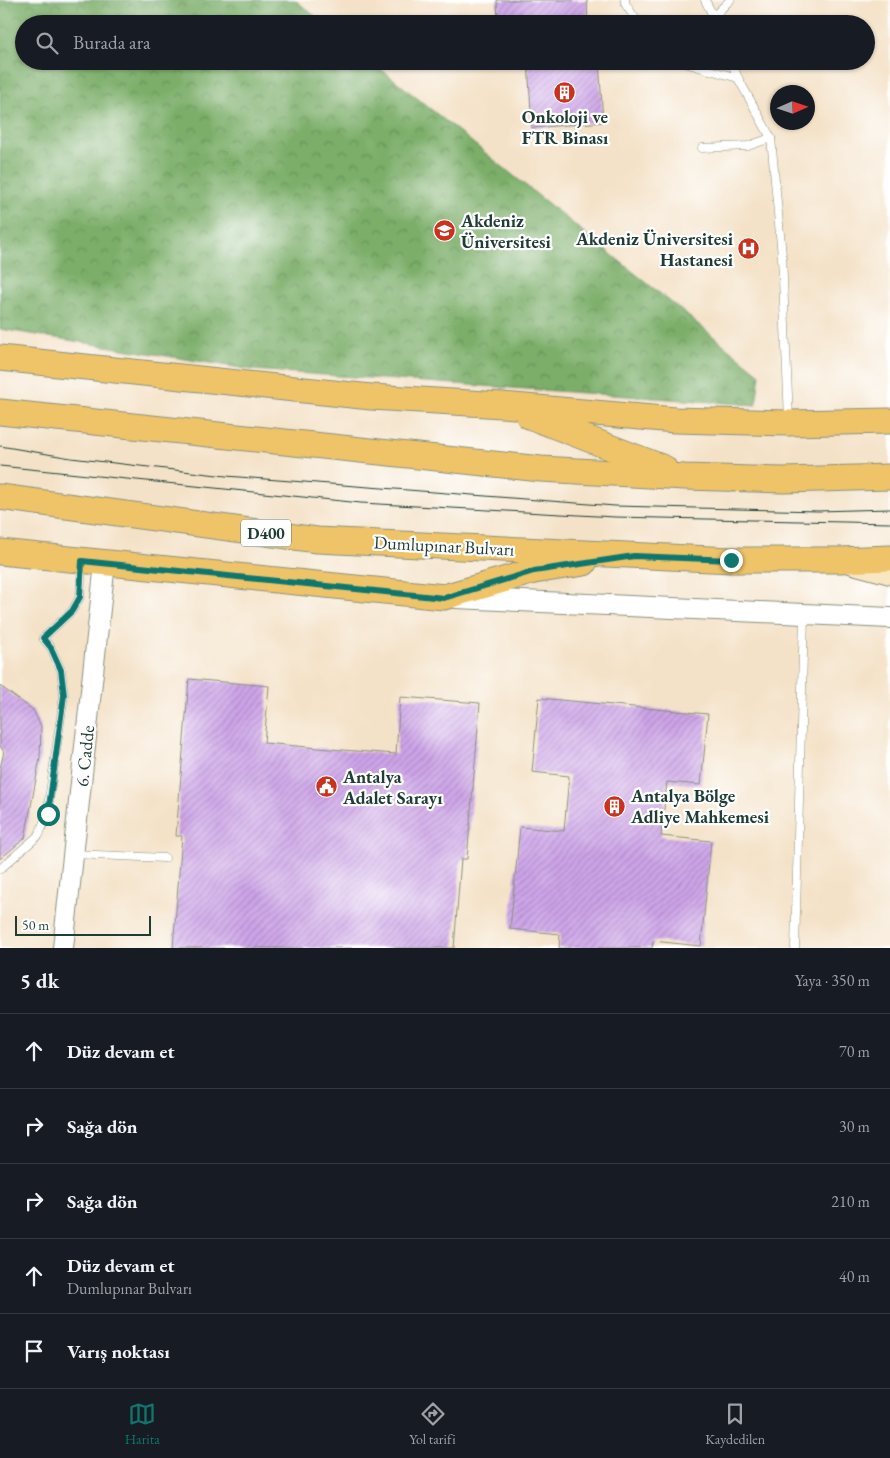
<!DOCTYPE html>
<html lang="tr">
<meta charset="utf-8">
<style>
body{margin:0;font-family:"EB Garamond",serif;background:#242831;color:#f1f3f6}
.compass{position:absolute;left:770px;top:85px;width:45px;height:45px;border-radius:50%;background:#171b24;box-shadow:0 1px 4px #0004;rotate:87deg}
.scale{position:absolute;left:15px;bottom:12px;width:136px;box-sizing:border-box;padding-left:5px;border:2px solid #1f3d34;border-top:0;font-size:14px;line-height:18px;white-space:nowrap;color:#1f3d34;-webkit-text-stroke:4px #fff;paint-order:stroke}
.stop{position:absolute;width:15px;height:15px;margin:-11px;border:4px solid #0f766e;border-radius:50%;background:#fff}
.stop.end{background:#0f766e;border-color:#fff;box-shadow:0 1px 5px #0008}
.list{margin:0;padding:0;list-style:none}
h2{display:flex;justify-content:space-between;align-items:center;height:65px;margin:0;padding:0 20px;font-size:21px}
h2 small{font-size:16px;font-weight:400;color:#9ea1a6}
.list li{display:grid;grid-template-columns:32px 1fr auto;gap:15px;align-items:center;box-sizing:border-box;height:75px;padding:0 20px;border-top:1px solid #363941}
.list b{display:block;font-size:19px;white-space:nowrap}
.list p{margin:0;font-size:16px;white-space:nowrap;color:#9ea1a6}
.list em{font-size:16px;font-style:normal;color:#9ea1a6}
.icon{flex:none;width:28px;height:28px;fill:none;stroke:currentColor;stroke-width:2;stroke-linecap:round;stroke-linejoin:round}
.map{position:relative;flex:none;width:890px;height:948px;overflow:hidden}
.search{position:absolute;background:#171b24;box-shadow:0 1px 4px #0004;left:15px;right:15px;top:15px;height:55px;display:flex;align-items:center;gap:12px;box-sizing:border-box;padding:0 18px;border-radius:28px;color:#9ea1a6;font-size:19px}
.sheet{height:440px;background:#171b24}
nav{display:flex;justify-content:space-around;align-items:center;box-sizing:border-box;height:70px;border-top:1px solid #363941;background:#171b24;font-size:14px;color:#9ea1a6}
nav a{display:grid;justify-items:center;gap:2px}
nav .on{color:#0f766e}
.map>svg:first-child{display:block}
.forest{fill:url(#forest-crowns);stroke:#4d764e}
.building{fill:url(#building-hatch)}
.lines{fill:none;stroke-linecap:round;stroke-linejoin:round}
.service-casing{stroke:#8a907e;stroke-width:9}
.tertiary-casing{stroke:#8a907e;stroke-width:22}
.secondary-casing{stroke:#8a907e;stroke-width:24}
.primary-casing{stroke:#8a907e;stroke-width:27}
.service{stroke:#fff;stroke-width:8}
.tertiary{stroke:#fff;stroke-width:20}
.secondary{stroke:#f9e7c3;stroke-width:22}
.primary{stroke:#efc469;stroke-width:25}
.tram{stroke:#1f3d34;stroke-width:1}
.route{stroke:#0f766e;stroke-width:6}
.labels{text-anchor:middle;stroke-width:4.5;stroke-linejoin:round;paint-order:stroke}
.shield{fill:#fff;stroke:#627771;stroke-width:1}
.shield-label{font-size:16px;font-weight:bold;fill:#1f3d34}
.poi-label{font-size:18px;font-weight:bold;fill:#1f3d34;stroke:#fff;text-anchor:start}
.street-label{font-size:18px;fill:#1f3d34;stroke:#fff}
</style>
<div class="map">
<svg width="890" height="948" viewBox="0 0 890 948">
<defs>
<pattern id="forest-crowns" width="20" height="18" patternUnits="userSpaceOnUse" patternTransform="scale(1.25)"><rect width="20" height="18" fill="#7bae69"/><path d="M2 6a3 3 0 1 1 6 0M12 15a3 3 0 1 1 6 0" fill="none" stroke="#648f57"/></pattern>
<pattern id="building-hatch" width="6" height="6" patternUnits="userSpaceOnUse" patternTransform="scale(1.25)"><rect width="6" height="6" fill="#cea4e9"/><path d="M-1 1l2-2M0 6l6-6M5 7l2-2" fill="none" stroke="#a787be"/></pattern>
</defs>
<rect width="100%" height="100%" fill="#fff"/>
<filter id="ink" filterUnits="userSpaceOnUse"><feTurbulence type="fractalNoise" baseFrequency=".02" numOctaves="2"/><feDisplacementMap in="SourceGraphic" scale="10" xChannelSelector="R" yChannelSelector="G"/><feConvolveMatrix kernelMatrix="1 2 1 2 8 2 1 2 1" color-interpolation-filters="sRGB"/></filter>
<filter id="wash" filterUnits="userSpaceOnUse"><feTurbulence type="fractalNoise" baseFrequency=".0096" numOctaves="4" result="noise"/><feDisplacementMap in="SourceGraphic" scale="20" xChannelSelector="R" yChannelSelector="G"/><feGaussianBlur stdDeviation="1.12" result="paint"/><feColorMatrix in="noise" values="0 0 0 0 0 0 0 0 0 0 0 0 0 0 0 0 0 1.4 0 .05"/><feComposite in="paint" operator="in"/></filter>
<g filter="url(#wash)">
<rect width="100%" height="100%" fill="#f4e2c8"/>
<path class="forest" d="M 0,0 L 295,0 L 325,24 L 24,24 L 24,61 L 371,61 L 760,374 L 756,405 L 253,370 L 0,329 Z"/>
<g id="blocks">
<g class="building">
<path d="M 497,0 L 587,0 L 588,24 L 498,24 Z"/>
<path d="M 528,61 L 599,61 L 603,122 L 532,128 Z"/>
<path d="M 189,679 L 269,686 L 264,743 L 329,749 L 396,754 L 400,697 L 480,703 L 467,859 L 461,859 L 454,948 L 173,948 L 182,836 L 176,836 Z"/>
<path d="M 0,686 L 33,710 L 41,726 L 40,758 L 25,838 L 0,859 L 0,768 L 4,752 L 0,746 Z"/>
<path d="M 539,698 L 708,714 L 701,785 L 667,782 L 661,836 L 711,841 L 701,946 L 653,941 L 652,948 L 559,948 L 560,934 L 510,929 L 520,827 L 564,831 L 569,776 L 532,772 Z"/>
</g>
</g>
</g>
<g filter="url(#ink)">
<use href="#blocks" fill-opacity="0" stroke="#8a907e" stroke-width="1"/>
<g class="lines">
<defs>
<g id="service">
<path d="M 625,0 L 626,5 L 639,24"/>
<path d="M 705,0 L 717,24"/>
<path d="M 714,16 L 730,0"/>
<path d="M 684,61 L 688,64 L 738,78"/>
<path d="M 731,61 L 738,78 L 771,138 L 782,256 L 789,419"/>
<path d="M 702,148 L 748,146 L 771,138"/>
<path d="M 73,854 L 165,858"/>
<path d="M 0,869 L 39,835 L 47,814 L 64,695 L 61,670 L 51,648 L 43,638 L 72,611 L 80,597 L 82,563"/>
<path d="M 795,948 L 804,616"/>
</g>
<g id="tertiary">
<path d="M 456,598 L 890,618"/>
<path d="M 63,948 L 105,563"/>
</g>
<path id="secondary" d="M 853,563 L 890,573"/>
<g id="primary">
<path d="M 0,358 L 371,397 L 502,405 L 675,420 L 789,423 L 890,421"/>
<path d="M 0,412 L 541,469 L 685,477 L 784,480 L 890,477"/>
<path d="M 529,416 L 664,468"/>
<path d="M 0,497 L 317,540 L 731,560 L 840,560 L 890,558"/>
<path d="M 0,552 L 444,597 L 534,571 L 584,563"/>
</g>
</defs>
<use href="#service" class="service-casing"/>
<use href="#tertiary" class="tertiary-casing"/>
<use href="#secondary" class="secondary-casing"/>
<use href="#primary" class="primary-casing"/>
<use href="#service" class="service"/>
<use href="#tertiary" class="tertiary"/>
<use href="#secondary" class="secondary"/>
<use href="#primary" class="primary"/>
<g class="tram">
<path d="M 0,446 L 71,458 L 226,476 L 615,506 L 818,511 L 890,509"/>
<path d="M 0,466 L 361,503 L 615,517 L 890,523"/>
</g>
</g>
</g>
<g class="lines" filter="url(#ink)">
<path class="route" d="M 48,814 L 64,695 L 61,670 L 51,648 L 43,638 L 72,611 L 80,597 L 82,561 L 444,598 L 534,571 L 634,556 L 731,560"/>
</g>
<defs>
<symbol id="building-disc" viewBox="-11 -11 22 22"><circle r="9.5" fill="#c8321e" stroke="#fff"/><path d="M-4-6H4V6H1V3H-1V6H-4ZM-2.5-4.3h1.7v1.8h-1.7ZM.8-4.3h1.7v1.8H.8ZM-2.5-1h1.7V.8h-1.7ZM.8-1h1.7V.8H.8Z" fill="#fff"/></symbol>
<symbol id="university-disc" viewBox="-11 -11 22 22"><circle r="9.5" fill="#c8321e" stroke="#fff"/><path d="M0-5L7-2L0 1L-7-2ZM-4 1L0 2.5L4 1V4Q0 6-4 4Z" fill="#fff"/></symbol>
<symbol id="hospital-disc" viewBox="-11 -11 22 22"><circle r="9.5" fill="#c8321e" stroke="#fff"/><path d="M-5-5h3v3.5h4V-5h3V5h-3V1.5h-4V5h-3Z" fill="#fff"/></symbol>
<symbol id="civic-disc" viewBox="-11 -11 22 22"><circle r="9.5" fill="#c8321e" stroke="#fff"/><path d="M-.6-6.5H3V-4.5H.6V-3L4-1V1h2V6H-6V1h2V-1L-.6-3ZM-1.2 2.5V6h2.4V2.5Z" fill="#fff"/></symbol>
</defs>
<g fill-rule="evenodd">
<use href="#building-disc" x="552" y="80" width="25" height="25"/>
<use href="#university-disc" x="432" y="218" width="25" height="25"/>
<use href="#hospital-disc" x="736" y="236" width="25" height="25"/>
<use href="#civic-disc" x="314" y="774" width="25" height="25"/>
<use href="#building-disc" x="602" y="794" width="25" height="25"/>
</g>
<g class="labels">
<rect class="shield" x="241" y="519.5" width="50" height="27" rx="4"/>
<g class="shield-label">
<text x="266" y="539">D400</text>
</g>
<g class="poi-label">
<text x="565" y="123" text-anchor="middle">Onkoloji ve<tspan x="565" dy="21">FTR Binası</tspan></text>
<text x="461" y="227">Akdeniz<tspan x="461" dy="21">Üniversitesi</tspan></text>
<text x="733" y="245" text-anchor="end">Akdeniz Üniversitesi<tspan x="733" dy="21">Hastanesi</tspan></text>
<text x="343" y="783">Antalya<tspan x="343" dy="21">Adalet Sarayı</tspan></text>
<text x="631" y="802">Antalya Bölge<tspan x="631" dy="21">Adliye Mahkemesi</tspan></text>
</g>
<g class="street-label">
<text transform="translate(444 546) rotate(3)" y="6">Dumlupınar Bulvarı</text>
<text transform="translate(85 756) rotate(-84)" y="6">6. Cadde</text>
</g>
</g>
</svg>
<svg class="compass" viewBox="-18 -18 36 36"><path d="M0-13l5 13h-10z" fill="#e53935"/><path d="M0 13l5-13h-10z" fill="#9ea1a6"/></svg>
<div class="scale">50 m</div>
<div class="stop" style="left:48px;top:814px"></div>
<div class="stop end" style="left:731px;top:560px"></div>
<div class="search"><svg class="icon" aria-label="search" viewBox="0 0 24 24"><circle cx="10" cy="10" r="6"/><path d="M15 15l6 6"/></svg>Burada ara</div>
</div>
<section class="sheet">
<h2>5 dk<small>Yaya · 350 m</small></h2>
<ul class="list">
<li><svg class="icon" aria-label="ahead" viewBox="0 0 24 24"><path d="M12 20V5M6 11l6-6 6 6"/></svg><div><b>Düz devam et</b></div><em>70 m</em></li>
<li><svg class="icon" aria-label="right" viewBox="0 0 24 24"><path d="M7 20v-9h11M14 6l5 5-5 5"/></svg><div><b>Sağa dön</b></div><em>30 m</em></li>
<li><svg class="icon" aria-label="right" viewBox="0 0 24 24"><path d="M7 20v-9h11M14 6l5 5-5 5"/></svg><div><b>Sağa dön</b></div><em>210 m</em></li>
<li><svg class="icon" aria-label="ahead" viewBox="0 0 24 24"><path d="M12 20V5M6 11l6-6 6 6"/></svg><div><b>Düz devam et</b><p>Dumlupınar Bulvarı</p></div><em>40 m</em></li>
<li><svg class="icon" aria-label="arrive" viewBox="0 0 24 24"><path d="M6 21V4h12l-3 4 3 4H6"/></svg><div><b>Varış noktası</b></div></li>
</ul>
</section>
<nav>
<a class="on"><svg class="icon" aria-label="map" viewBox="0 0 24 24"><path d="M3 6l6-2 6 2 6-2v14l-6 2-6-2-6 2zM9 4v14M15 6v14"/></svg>Harita</a>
<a><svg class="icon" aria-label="directions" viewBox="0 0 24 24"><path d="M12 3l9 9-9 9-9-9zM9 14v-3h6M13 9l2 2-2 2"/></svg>Yol tarifi</a>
<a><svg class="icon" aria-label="saved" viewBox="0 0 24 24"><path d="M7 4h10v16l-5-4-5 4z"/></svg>Kaydedilen</a>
</nav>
